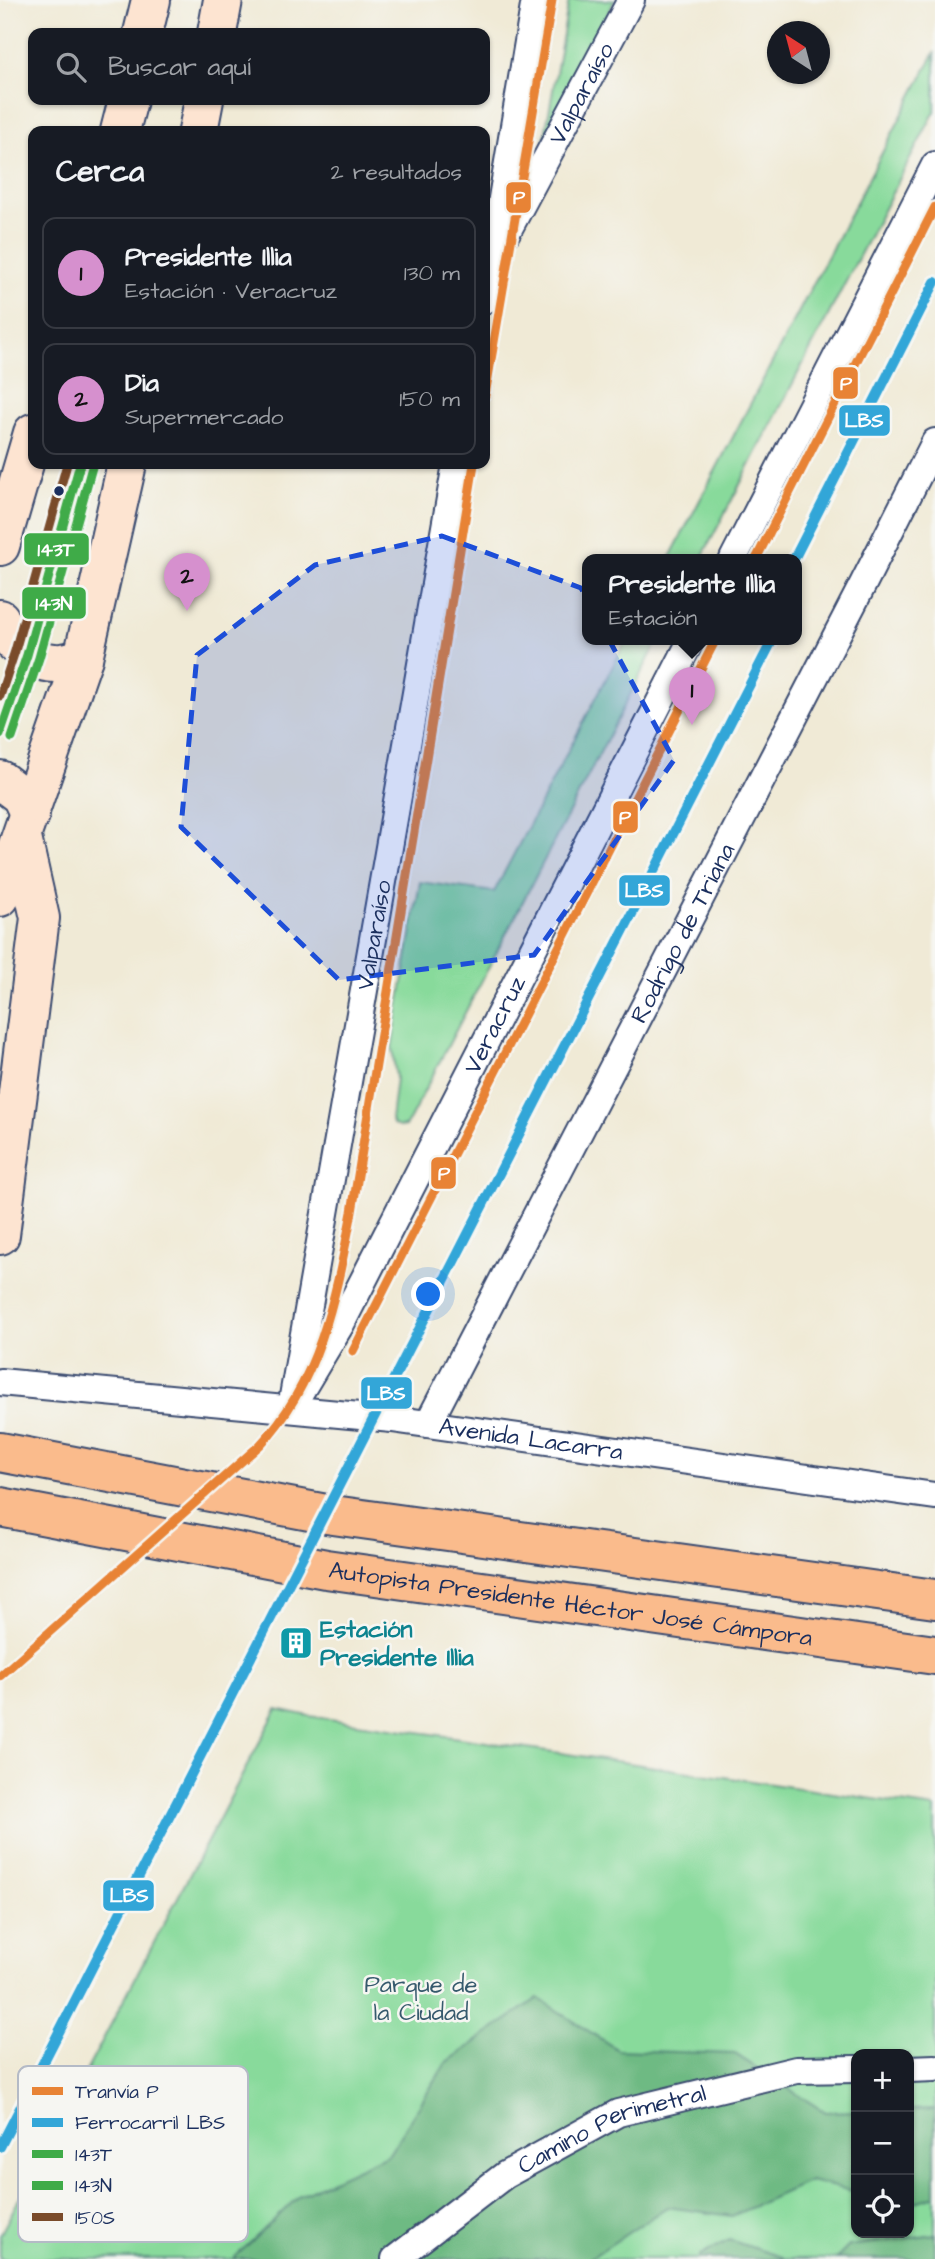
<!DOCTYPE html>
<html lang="es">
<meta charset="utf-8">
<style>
body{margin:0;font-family:"Architects Daughter",sans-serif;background:#20242c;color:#f1f3f6}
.controls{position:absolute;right:21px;bottom:21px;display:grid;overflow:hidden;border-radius:14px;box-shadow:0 2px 5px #0004}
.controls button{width:63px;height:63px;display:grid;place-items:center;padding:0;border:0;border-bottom:2px solid #363941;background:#171b24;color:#f1f3f6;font:35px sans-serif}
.compass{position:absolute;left:767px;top:21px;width:63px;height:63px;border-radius:50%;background:#171b24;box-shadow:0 2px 5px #0004;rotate:324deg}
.you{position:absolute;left:429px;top:1295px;width:24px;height:24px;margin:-18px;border:5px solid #fff;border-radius:50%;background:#1a73e8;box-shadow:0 0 0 10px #1a73e833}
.badge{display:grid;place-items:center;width:46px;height:46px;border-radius:50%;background:#d690ce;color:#111;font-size:23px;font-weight:700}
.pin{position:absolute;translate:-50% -58px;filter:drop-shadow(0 2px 4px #0008)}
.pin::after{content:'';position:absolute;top:37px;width:24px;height:21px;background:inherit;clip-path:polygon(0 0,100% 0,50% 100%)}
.popup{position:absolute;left:582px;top:554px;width:220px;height:91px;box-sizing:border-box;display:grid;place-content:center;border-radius:14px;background:#171b24;filter:drop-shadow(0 2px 5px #0005);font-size:23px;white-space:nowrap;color:#9ea1a6}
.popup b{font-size:26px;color:#f1f3f6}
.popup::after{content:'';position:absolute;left:50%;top:100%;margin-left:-14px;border:14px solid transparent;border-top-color:#171b24}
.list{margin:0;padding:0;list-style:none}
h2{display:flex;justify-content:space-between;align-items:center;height:91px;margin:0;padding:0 28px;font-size:30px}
h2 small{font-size:23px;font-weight:400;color:#9ea1a6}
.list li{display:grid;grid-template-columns:46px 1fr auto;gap:21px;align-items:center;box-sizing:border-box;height:112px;margin:0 14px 14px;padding:0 14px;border:2px solid #363941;border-radius:14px}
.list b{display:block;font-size:26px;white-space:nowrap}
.list p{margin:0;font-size:23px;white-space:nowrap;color:#9ea1a6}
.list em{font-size:23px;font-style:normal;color:#9ea1a6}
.icon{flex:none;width:38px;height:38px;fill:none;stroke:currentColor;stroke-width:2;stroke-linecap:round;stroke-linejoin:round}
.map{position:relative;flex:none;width:935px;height:2259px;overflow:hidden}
.search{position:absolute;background:#171b24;box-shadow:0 2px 5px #0004;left:28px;top:28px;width:462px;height:77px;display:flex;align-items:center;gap:18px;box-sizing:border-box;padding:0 24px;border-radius:14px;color:#9ea1a6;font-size:26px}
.panel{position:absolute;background:#171b24;box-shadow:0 2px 5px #0004;left:28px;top:126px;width:462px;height:343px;border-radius:14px}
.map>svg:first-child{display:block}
.green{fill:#88da9b;stroke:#52847c;stroke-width:2;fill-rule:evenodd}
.forest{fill:#6eba83;stroke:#447470;stroke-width:2}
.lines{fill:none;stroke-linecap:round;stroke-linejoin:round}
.street-casing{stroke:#3b4b70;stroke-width:30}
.secondary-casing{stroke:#3b4b70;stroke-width:42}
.highway-casing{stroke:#3b4b70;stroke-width:42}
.street{stroke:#fff;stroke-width:26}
.secondary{stroke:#fde4d1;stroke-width:38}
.highway{stroke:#fabb8c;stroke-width:38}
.bus-1-casing{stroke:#f6f6f2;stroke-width:14}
.bus-2-casing{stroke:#f6f6f2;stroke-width:14}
.bus-3-casing{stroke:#f6f6f2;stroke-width:14}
.bus-1{stroke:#3fab48;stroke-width:9}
.bus-2{stroke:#3fab48;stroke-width:9}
.bus-3{stroke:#7a4b2a;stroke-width:9}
.rail-1-casing{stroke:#f6f6f2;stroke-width:16}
.rail-1{stroke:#33a6d8;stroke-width:10}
.tram-1-casing{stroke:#f6f6f2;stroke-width:14}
.tram-1{stroke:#e88335;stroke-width:9}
.marked{fill:#1d4ed8;fill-opacity:0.2;stroke:#1d4ed8;stroke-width:5;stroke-dasharray:14 9;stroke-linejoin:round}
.bus-dot{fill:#1b2f5e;stroke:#f6f6f2;stroke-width:2.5}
.labels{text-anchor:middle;stroke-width:5;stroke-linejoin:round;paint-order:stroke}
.street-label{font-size:24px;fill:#1b2f5e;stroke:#f6f6f2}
.culture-label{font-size:24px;font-weight:bold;fill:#0d838f;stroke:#f6f6f2;text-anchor:start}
.park-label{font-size:24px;fill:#365a6d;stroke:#f6f6f2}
.key{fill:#f6f6f2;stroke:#b4bac6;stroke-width:2}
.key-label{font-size:19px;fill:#1b2f5e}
.line-badge{stroke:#f6f6f2;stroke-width:2.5}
.badge-label{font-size:19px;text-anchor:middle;font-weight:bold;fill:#fff}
</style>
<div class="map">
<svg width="935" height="2259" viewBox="0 0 935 2259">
<rect width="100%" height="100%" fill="#f6f6f2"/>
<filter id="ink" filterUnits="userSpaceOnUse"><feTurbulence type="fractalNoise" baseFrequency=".0143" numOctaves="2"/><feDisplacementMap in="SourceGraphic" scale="14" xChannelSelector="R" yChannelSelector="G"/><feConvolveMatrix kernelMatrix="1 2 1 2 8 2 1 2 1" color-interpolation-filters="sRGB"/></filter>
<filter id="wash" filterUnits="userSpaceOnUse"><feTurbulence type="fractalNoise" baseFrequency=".00686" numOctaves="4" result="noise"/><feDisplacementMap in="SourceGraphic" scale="28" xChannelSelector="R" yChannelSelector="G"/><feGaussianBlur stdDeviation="1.57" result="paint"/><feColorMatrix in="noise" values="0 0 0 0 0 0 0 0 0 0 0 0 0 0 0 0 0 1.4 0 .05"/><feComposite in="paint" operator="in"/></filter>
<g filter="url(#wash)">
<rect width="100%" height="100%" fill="#f0ead6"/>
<g class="green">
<path d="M 569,0 L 615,0 L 544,141 Z"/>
<path d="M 935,52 L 935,111 L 701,559 L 669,559 Z"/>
<path d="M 627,639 L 659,639 L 410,1119 L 405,1126 L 399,1127 L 394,1125 L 391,1120 L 396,1078 L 392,1047 L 420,882 L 494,892 Z"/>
<path d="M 277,1709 L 309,1716 L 935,1808 L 935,2259 L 0,2259 L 0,2235 ZM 856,2054 L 909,2054 L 909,2233 L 856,2233 Z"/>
</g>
<g class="forest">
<path d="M 538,1998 L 618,2050 L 735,2054 L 825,2112 L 856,2111 L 856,2192 L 810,2181 L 732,2216 L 667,2207 L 589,2259 L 233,2259 L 300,2195 L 389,2154 L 446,2063 Z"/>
<path d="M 935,2109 L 935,2196 L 909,2204 L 909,2110 Z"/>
<path d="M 935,2234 L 935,2259 L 836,2259 L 849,2246 Z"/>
<path d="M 729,2240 L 782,2257 L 783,2259 L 699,2259 L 700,2256 Z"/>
</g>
</g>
<g filter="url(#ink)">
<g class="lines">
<defs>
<g id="street">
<path id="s1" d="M 500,245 L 631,0"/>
<path d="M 485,300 L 535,0"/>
<path d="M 733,559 L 935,165"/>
<path id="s2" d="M 0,1382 L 392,1419 L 935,1496"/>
<path id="s3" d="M 299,1394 L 341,1324 L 692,639"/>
<path id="s4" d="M 291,1408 L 456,464"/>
<path id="s5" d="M 428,1424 L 859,592 L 935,442"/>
<path d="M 909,2069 L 935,2068"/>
<path id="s6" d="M 395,2259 L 505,2175 L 618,2113 L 796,2070 L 856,2069"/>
</g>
<g id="secondary">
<path d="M 143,33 L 151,0"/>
<path d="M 217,33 L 223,0"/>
<path d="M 120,131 L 128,100"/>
<path d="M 198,131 L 204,100"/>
<path d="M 0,546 L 33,433"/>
<path d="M 0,619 C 9,642 29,662 55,663 C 64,664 75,660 83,658"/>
<path d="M 0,780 L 21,796 L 30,815"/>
<path d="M 0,897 L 83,658 L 127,464"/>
<path d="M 0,1235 L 40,918 L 22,838"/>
</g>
<g id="highway">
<path d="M 0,1452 L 326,1514 L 935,1599"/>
<path id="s7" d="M 0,1507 L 326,1569 L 935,1655"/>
</g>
</defs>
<use href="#street" class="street-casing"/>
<use href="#secondary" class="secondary-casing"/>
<use href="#highway" class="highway-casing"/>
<use href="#street" class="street"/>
<use href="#secondary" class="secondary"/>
<use href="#highway" class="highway"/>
<defs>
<path id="bus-1" d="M 0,734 L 27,655 L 80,464"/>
<path id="bus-2" d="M 12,738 L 39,658 L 92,467"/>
<path id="bus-3" d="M 0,696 L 15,651 L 67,464"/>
</defs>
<use href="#bus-1" class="bus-1-casing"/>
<use href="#bus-2" class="bus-2-casing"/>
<use href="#bus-3" class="bus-3-casing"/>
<use href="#bus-1" class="bus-1"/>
<use href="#bus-2" class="bus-2"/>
<use href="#bus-3" class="bus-3"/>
<defs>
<g id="rail-1">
<path d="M 794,559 L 935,282"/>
<path d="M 0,2147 L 773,639"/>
</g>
</defs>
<use href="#rail-1" class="rail-1-casing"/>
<use href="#rail-1" class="rail-1"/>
<defs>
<g id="tram-1">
<path d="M 485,395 L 552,0"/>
<path d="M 756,559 L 935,207"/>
<path d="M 353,1351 L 716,639"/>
<path d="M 0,1676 L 260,1445 C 320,1382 336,1294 352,1212 L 474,464"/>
</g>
</defs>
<use href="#tram-1" class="tram-1-casing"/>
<use href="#tram-1" class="tram-1"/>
</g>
</g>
<path class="marked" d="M 442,536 L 581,588 L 674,760 L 534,955 L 339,980 L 181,827 L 197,655 L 315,565 Z"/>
<defs>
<symbol id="building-square" viewBox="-11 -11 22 22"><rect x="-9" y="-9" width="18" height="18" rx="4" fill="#0f9aa8" stroke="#f6f6f2"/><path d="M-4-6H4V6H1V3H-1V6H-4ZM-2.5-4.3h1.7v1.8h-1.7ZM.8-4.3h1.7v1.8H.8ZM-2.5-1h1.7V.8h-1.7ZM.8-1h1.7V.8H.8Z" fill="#fff"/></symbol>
</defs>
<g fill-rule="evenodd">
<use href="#building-square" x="277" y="1624" width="38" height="38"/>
</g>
<circle class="bus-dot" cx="59" cy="491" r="6"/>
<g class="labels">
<g class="street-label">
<text dy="8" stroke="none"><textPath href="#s1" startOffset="172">Valparaíso</textPath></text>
<text dy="8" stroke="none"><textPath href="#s5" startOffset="553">Rodrigo de Triana</textPath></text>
<text dy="8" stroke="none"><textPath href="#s4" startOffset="480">Valparaíso</textPath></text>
<text dy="8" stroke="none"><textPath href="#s3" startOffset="418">Veracruz</textPath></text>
<text dy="8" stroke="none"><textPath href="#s2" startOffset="534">Avenida Lacarra</textPath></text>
<text dy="8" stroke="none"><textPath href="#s7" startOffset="579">Autopista Presidente Héctor José Cámpora</textPath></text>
<text dy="8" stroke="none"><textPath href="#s6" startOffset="256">Camino Perimetral</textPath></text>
</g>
<g class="culture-label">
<text x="320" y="1637">Estación<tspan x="320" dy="28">Presidente Illia</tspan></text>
</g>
<g class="park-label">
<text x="421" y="1992">Parque de<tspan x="421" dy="28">la Ciudad</tspan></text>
</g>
</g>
<rect x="18" y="2066" width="230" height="176" rx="10" class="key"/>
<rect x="32" y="2087" width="31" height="8" fill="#e88335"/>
<rect x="32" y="2118" width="31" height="9" fill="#33a6d8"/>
<rect x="32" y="2150" width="31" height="8" fill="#3fab48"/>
<rect x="32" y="2181" width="31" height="9" fill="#3fab48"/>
<rect x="32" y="2213" width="31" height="8" fill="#7a4b2a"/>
<g class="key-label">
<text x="75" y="2098">Tranvía P</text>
<text x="75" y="2129">Ferrocarril LBS</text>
<text x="75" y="2161">143T</text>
<text x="75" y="2192">143N</text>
<text x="75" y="2224">150S</text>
</g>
<g class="line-badge">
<rect x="505" y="181" width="27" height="33" rx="7" fill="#e88335"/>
<rect x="832" y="366" width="27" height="34" rx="7" fill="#e88335"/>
<rect x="838" y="404" width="53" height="33" rx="7" fill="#33a6d8"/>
<rect x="23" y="532" width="67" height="34" rx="7" fill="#3fab48"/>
<rect x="21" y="586" width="66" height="34" rx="7" fill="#3fab48"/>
<rect x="612" y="800" width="27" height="34" rx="7" fill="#e88335"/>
<rect x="618" y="874" width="53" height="33" rx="7" fill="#33a6d8"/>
<rect x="430" y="1156" width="27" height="34" rx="7" fill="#e88335"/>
<rect x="360" y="1376" width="53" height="34" rx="7" fill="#33a6d8"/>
<rect x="102" y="1879" width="53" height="33" rx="7" fill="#33a6d8"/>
</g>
<g class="badge-label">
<text x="519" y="204">P</text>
<text x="846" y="390">P</text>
<text x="864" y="427">LBS</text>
<text x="56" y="556">143T</text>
<text x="54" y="610">143N</text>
<text x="625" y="824">P</text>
<text x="644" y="897">LBS</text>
<text x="444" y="1180">P</text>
<text x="386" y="1400">LBS</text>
<text x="129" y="1902">LBS</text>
</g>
</svg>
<div class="controls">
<button>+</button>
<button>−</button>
<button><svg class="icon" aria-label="locate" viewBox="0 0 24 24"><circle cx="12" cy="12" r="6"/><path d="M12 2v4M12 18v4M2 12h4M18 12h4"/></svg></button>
</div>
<svg class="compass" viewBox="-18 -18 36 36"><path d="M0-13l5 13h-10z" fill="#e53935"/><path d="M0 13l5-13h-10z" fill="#9ea1a6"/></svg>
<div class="you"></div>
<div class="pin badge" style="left:692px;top:725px">1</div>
<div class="popup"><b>Presidente Illia</b>Estación</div>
<div class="pin badge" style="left:187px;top:611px">2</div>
<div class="search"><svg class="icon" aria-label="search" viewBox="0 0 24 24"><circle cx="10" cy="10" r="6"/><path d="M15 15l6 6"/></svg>Buscar aquí</div>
<section class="panel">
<h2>Cerca<small>2 resultados</small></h2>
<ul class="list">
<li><span class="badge">1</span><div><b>Presidente Illia</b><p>Estación · Veracruz</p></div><em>130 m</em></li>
<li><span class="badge">2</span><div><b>Dia</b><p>Supermercado</p></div><em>150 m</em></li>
</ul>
</section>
</div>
